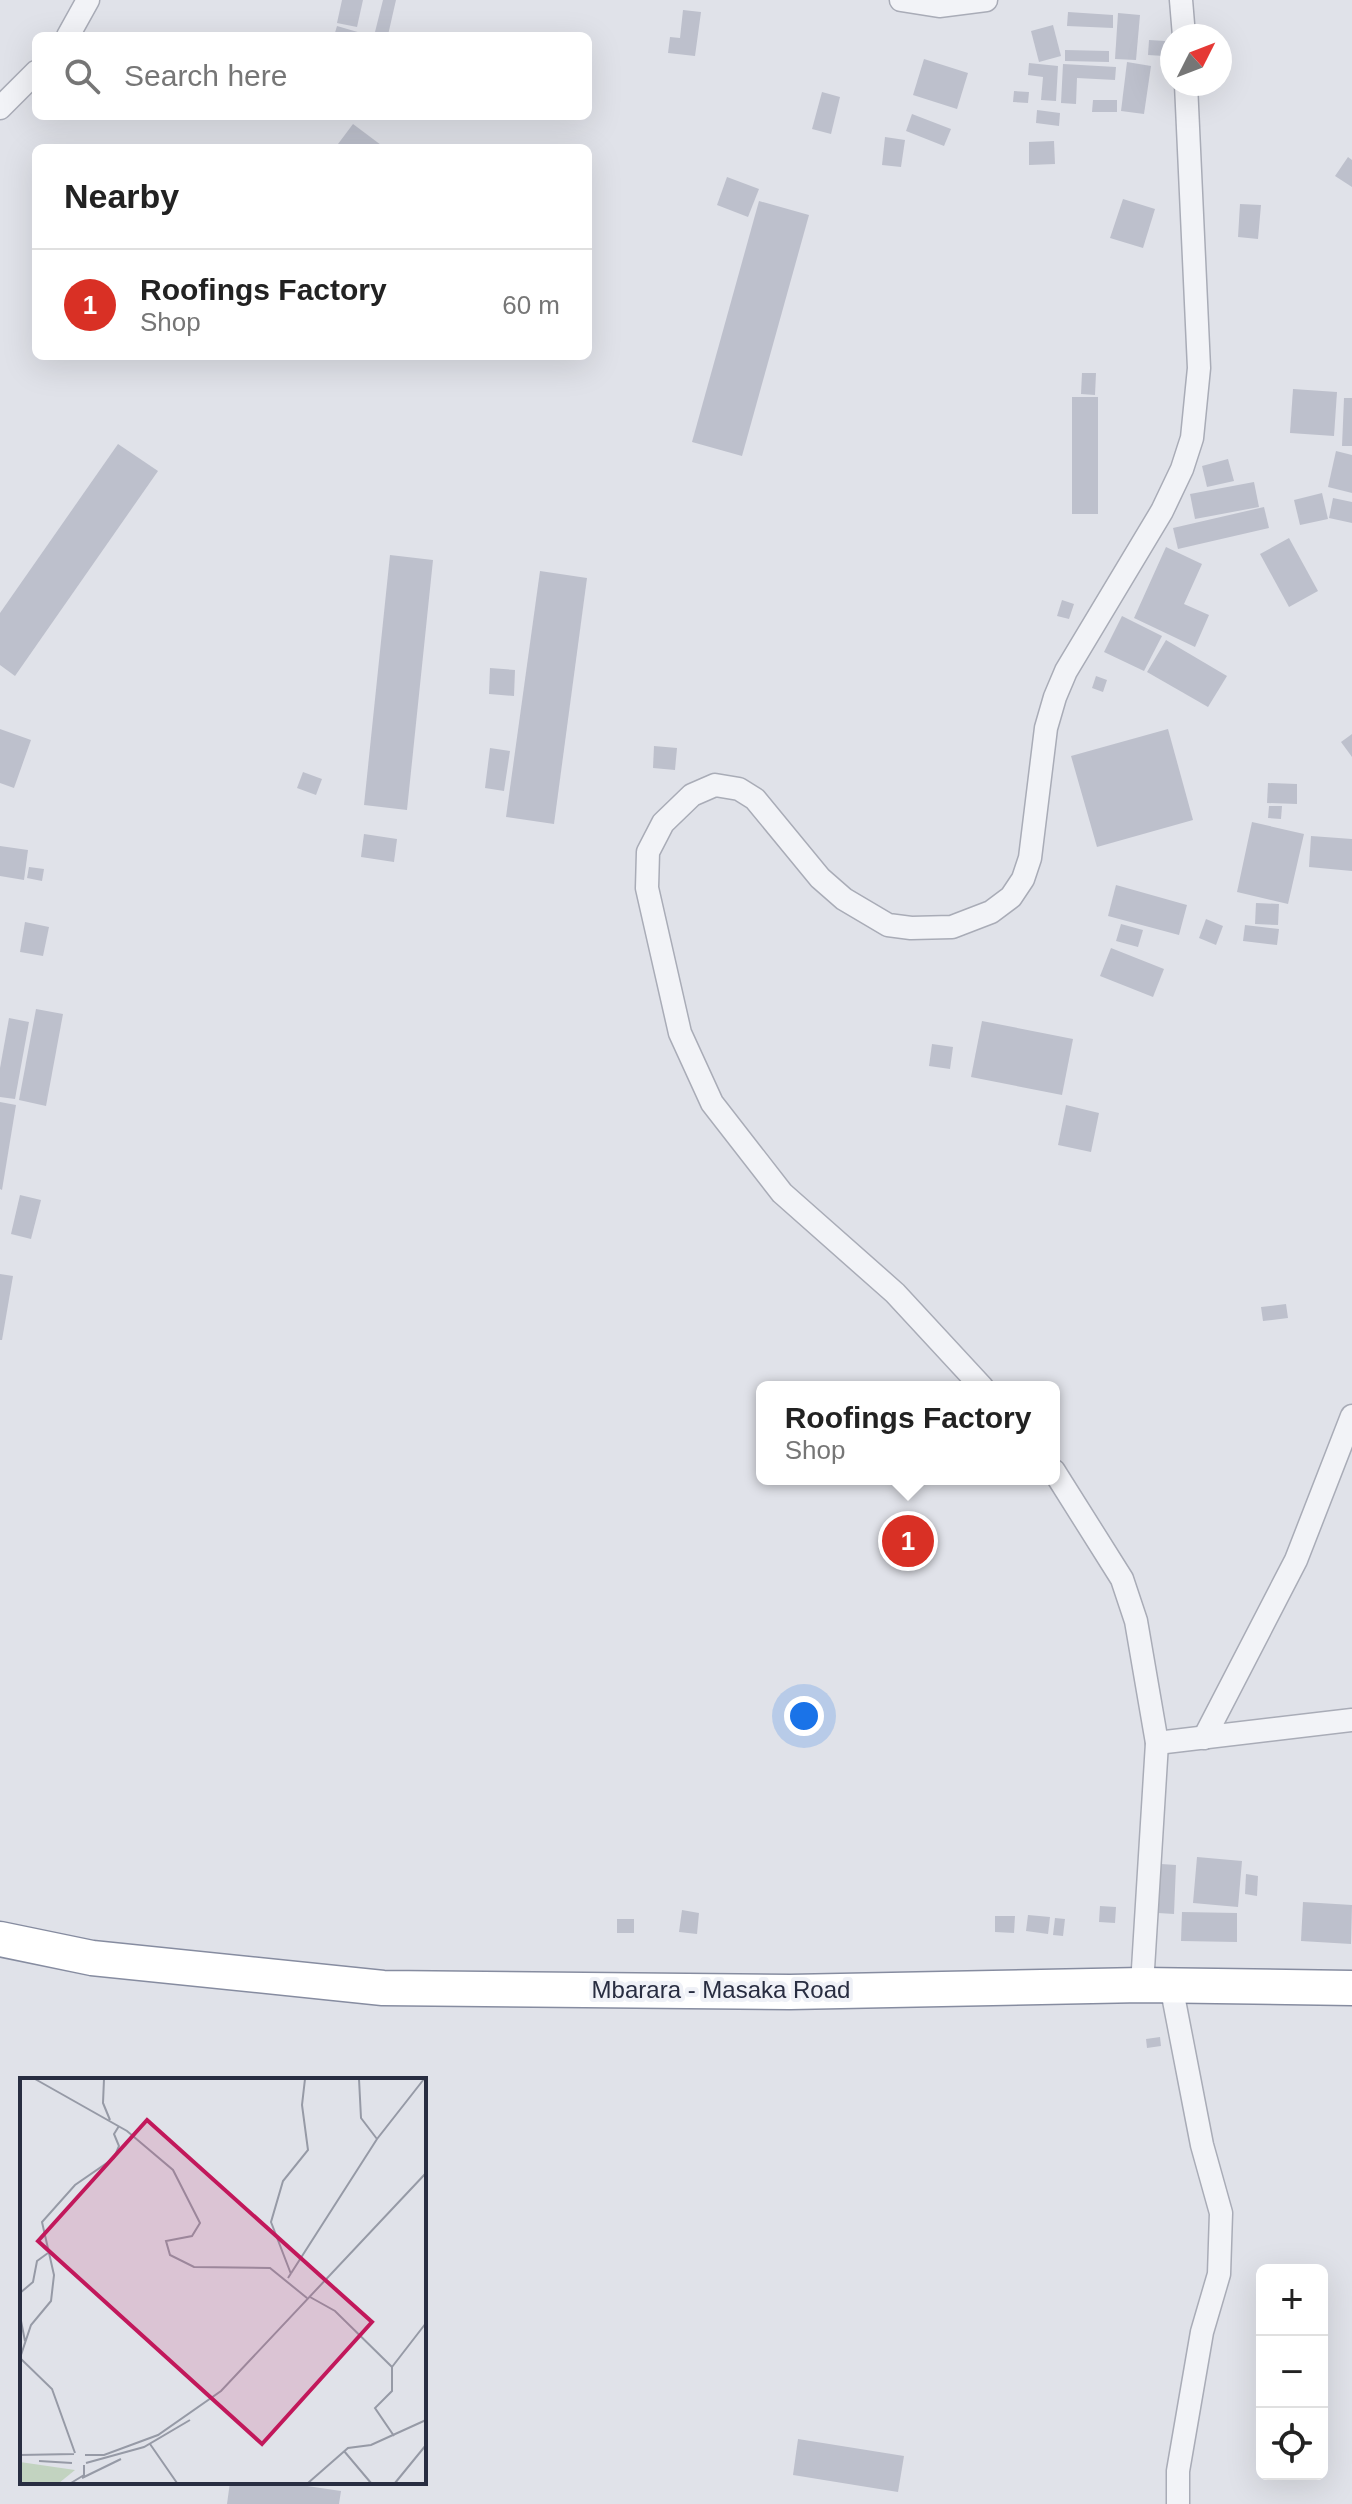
<!DOCTYPE html>
<meta charset="utf-8">
<style>
body{margin:0;font-family:Helvetica,sans-serif;background:#f6f6f6;color:#222}
.controls{position:absolute;right:24px;bottom:24px;display:grid;overflow:hidden;border-radius:12px;box-shadow:0 8px 32px #0002}
.controls button{width:72px;height:72px;display:grid;place-items:center;padding:0;border:0;border-bottom:2px solid #e0e0e0;background:#fff;color:#222;font:40px sans-serif}
.compass{position:absolute;left:1160px;top:24px;width:72px;height:72px;border-radius:50%;background:#fff;box-shadow:0 8px 32px #0002;rotate:48deg}
.you{position:absolute;left:804px;top:1716px;width:28px;height:28px;margin:-20px;border:6px solid #fff;border-radius:50%;background:#1a73e8;box-shadow:0 0 0 12px #1a73e833}
.badge{display:grid;place-items:center;width:52px;height:52px;border-radius:50%;background:#d93025;color:#fff;font-size:26px;font-weight:700}
.pin{position:absolute;translate:-50% -50%;border:4px solid #fff;box-shadow:0 2px 8px #0006}
.popup{position:absolute;left:756px;top:1381px;width:304px;height:104px;box-sizing:border-box;display:grid;place-content:center;border-radius:12px;background:#fff;filter:drop-shadow(0 2px 6px #0005);font-size:26px;white-space:nowrap;color:#767676}
.popup b{font-size:30px;color:#222}
.popup::after{content:'';position:absolute;left:50%;top:100%;margin-left:-16px;border:16px solid transparent;border-top-color:#fff}
.list{margin:0;padding:0;list-style:none}
h2{display:flex;justify-content:space-between;align-items:center;height:104px;margin:0;padding:0 32px;font-size:34px}
h2 small{font-size:26px;font-weight:400;color:#767676}
.list li{display:grid;grid-template-columns:52px 1fr auto;gap:24px;align-items:center;box-sizing:border-box;height:112px;padding:0 32px;border-top:2px solid #e0e0e0}
.list b{display:block;font-size:30px;white-space:nowrap}
.list p{margin:0;font-size:26px;white-space:nowrap;color:#767676}
.list em{font-size:26px;font-style:normal;color:#767676}
.icon{flex:none;width:44px;height:44px;fill:none;stroke:currentColor;stroke-width:2;stroke-linecap:round;stroke-linejoin:round}
.map{position:relative;flex:none;width:1352px;height:2504px;overflow:hidden}
.search{position:absolute;background:#fff;box-shadow:0 8px 32px #0002;left:32px;top:32px;width:560px;height:88px;display:flex;align-items:center;gap:20px;box-sizing:border-box;padding:0 28px;border-radius:12px;color:#767676;font-size:30px}
.panel{position:absolute;background:#fff;box-shadow:0 8px 32px #0002;left:32px;top:144px;width:560px;height:216px;border-radius:12px}
.map>svg:first-child{display:block}
.building{fill:#bdc0cc}
.lines{fill:none;stroke-linecap:round;stroke-linejoin:round}
.minor-casing{stroke:#a9acb7;stroke-width:25}
.highway-casing{stroke:#868ca0;stroke-width:37}
.minor{stroke:#f2f3f7;stroke-width:22}
.highway{stroke:#fff;stroke-width:34}
.labels{text-anchor:middle;stroke-width:8;stroke-linejoin:round;paint-order:stroke}
.street-label{font-size:24px;fill:#282d41;stroke:#eff1f7}
.inset-road{fill:none;stroke:#969aa6;stroke-width:2}
.view{fill:#c2185b;fill-opacity:0.15;stroke:#c2185b;stroke-width:4}
.inset-edge{fill:none;stroke:#282d41;stroke-width:4}
</style>
<div class="map">
<svg width="1352" height="2504" viewBox="0 0 1352 2504">
<rect width="100%" height="100%" fill="#e0e2e9"/>
<g class="building">
<path d="M 342,0 L 363,0 L 357,27 L 337,23 Z"/>
<path d="M 383,0 L 396,0 L 388,35 L 375,32 Z"/>
<path d="M 683,10 L 701,12 L 695,56 L 668,53 L 670,37 L 680,38 Z"/>
<path d="M 1068,12 L 1113,15 L 1113,28 L 1067,26 Z"/>
<path d="M 1118,13 L 1140,15 L 1136,60 L 1115,59 Z"/>
<path d="M 1053,25 L 1061,56 L 1039,62 L 1031,31 Z"/>
<path d="M 337,26 L 368,35 L 368,36 L 334,36 Z"/>
<path d="M 1149,40 L 1165,41 L 1164,56 L 1148,55 Z"/>
<path d="M 1065,50 L 1109,51 L 1109,62 L 1065,61 Z"/>
<path d="M 924,59 L 968,73 L 957,109 L 913,95 Z"/>
<path d="M 1127,62 L 1151,66 L 1144,114 L 1121,111 Z"/>
<path d="M 1029,63 L 1058,66 L 1056,101 L 1041,100 L 1043,77 L 1028,75 Z"/>
<path d="M 1063,64 L 1116,67 L 1115,80 L 1077,78 L 1076,104 L 1061,103 Z"/>
<path d="M 1014,91 L 1029,92 L 1028,103 L 1013,102 Z"/>
<path d="M 822,92 L 840,97 L 831,134 L 812,129 Z"/>
<path d="M 1093,100 L 1117,100 L 1117,112 L 1092,112 Z"/>
<path d="M 1037,110 L 1060,113 L 1059,126 L 1036,123 Z"/>
<path d="M 912,114 L 951,129 L 944,146 L 906,131 Z"/>
<path d="M 353,124 L 385,148 L 335,148 Z"/>
<path d="M 885,137 L 905,140 L 901,167 L 882,165 Z"/>
<path d="M 1054,141 L 1055,164 L 1029,165 L 1029,142 Z"/>
<path d="M 1348,157 L 1352,160 L 1352,187 L 1335,176 Z"/>
<path d="M 727,177 L 759,189 L 748,217 L 717,205 Z"/>
<path d="M 1123,199 L 1155,209 L 1143,248 L 1110,238 Z"/>
<path d="M 759,201 L 809,215 L 742,456 L 692,442 Z"/>
<path d="M 1240,204 L 1261,205 L 1258,239 L 1238,237 Z"/>
<path d="M 1082,373 L 1096,373 L 1095,395 L 1081,394 Z"/>
<path d="M 1293,389 L 1337,392 L 1334,436 L 1290,433 Z"/>
<rect x="1072" y="397" width="26" height="117"/>
<path d="M 1344,398 L 1352,398 L 1352,446 L 1342,446 Z"/>
<path d="M 118,444 L 158,471 L 15,676 L 0,665 L 0,613 Z"/>
<path d="M 1336,451 L 1352,455 L 1352,493 L 1328,487 Z"/>
<path d="M 1228,459 L 1234,481 L 1207,487 L 1202,466 Z"/>
<path d="M 1254,482 L 1259,507 L 1195,519 L 1190,494 Z"/>
<path d="M 1322,493 L 1328,519 L 1300,525 L 1294,500 Z"/>
<path d="M 1333,498 L 1352,502 L 1352,523 L 1329,518 Z"/>
<path d="M 1264,507 L 1269,528 L 1178,549 L 1173,528 Z"/>
<path d="M 1289,538 L 1318,591 L 1289,607 L 1260,554 Z"/>
<path d="M 1166,547 L 1202,564 L 1184,604 L 1209,615 L 1195,647 L 1134,618 Z"/>
<path d="M 390,555 L 433,560 L 407,810 L 364,805 Z"/>
<path d="M 540,571 L 587,578 L 554,824 L 506,817 Z"/>
<path d="M 1062,600 L 1074,604 L 1069,619 L 1057,616 Z"/>
<path d="M 1122,616 L 1162,636 L 1144,671 L 1104,652 Z"/>
<path d="M 1166,640 L 1227,676 L 1208,707 L 1147,672 Z"/>
<path d="M 490,668 L 515,670 L 514,696 L 489,694 Z"/>
<path d="M 1096,676 L 1107,680 L 1103,692 L 1092,688 Z"/>
<path d="M 0,729 L 31,740 L 14,788 L 0,783 Z"/>
<path d="M 1168,729 L 1193,820 L 1097,847 L 1071,756 Z"/>
<path d="M 1352,734 L 1352,757 L 1341,742 Z"/>
<path d="M 654,746 L 677,748 L 675,770 L 653,768 Z"/>
<path d="M 490,748 L 510,751 L 504,791 L 485,788 Z"/>
<path d="M 303,772 L 322,779 L 316,795 L 297,788 Z"/>
<path d="M 1268,783 L 1297,784 L 1297,804 L 1267,803 Z"/>
<path d="M 1269,806 L 1282,806 L 1281,819 L 1268,818 Z"/>
<path d="M 1252,822 L 1304,834 L 1288,904 L 1237,892 Z"/>
<path d="M 364,834 L 397,839 L 394,862 L 361,857 Z"/>
<path d="M 1311,836 L 1352,839 L 1352,871 L 1309,867 Z"/>
<path d="M 0,846 L 28,850 L 24,880 L 0,876 Z"/>
<path d="M 29,867 L 44,869 L 42,881 L 27,878 Z"/>
<path d="M 1116,885 L 1187,905 L 1179,935 L 1108,916 Z"/>
<path d="M 1256,903 L 1279,904 L 1278,925 L 1255,924 Z"/>
<path d="M 1206,919 L 1223,926 L 1216,945 L 1199,938 Z"/>
<path d="M 25,922 L 49,927 L 43,956 L 20,952 Z"/>
<path d="M 1121,924 L 1143,930 L 1138,947 L 1116,941 Z"/>
<path d="M 1245,925 L 1279,929 L 1277,945 L 1243,941 Z"/>
<path d="M 1111,948 L 1164,969 L 1153,997 L 1100,976 Z"/>
<path d="M 36,1009 L 63,1014 L 46,1106 L 19,1100 Z"/>
<path d="M 9,1018 L 29,1022 L 15,1099 L 0,1097 L 0,1068 Z"/>
<path d="M 982,1021 L 1073,1039 L 1062,1095 L 971,1077 Z"/>
<path d="M 932,1044 L 953,1047 L 950,1069 L 929,1066 Z"/>
<path d="M 0,1102 L 16,1105 L 2,1190 L 0,1189 Z"/>
<path d="M 1066,1105 L 1099,1113 L 1091,1152 L 1058,1145 Z"/>
<path d="M 20,1195 L 41,1200 L 31,1239 L 11,1234 Z"/>
<path d="M 0,1274 L 13,1276 L 2,1340 L 0,1340 Z"/>
<path d="M 1286,1304 L 1288,1318 L 1263,1321 L 1261,1307 Z"/>
<path d="M 1197,1857 L 1242,1861 L 1238,1907 L 1193,1903 Z"/>
<path d="M 1161,1864 L 1176,1865 L 1174,1914 L 1158,1913 Z"/>
<path d="M 1246,1874 L 1258,1876 L 1257,1896 L 1245,1894 Z"/>
<path d="M 1303,1902 L 1352,1905 L 1351,1944 L 1301,1941 Z"/>
<path d="M 1100,1906 L 1116,1907 L 1115,1923 L 1099,1922 Z"/>
<path d="M 682,1910 L 699,1913 L 697,1934 L 679,1932 Z"/>
<path d="M 1182,1912 L 1237,1913 L 1237,1942 L 1181,1941 Z"/>
<path d="M 1028,1915 L 1050,1917 L 1048,1934 L 1026,1931 Z"/>
<path d="M 995,1916 L 1015,1916 L 1014,1933 L 995,1932 Z"/>
<path d="M 1055,1918 L 1065,1919 L 1063,1936 L 1053,1935 Z"/>
<rect x="617" y="1919" width="17" height="14"/>
<path d="M 1160,2037 L 1161,2046 L 1147,2048 L 1146,2039 Z"/>
<path d="M 798,2439 L 904,2456 L 898,2492 L 793,2475 Z"/>
<path d="M 230,2482 L 280,2482 L 341,2491 L 339,2504 L 227,2504 Z"/>
</g>
<g class="lines">
<defs>
<g id="minor">
<path d="M 901,0 L 939,6 L 986,0"/>
<path d="M 1181,0 L 1184,36"/>
<path d="M 68,36 L 88,0"/>
<path d="M 0,108 L 36,72"/>
<path d="M 982,1387 L 895,1293 L 782,1193 L 712,1103 L 680,1033 L 647,888 L 648,852 L 663,823 L 692,795 L 715,785 L 739,789 L 755,799 L 820,878 L 844,899 L 888,925 L 911,928 L 952,927 L 991,912 L 1011,897 L 1023,879 L 1030,858 L 1046,728 L 1055,697 L 1066,671 L 1162,511 L 1182,469 L 1192,438 L 1199,368 L 1186,84"/>
<path d="M 1054,1471 L 1122,1579 L 1136,1621 L 1157,1743 L 1142,1985"/>
<path d="M 1204,1738 L 1296,1560 L 1352,1416"/>
<path d="M 1157,1743 L 1352,1720"/>
<path d="M 1171,1985 L 1202,2145 L 1221,2213 L 1219,2274 L 1202,2332 L 1178,2471 L 1178,2504"/>
</g>
<path id="highway" d="M 0,1939 L 92,1958 L 383,1988 L 790,1992 L 1142,1985 L 1352,1988"/>
</defs>
<use href="#minor" class="minor-casing"/>
<use href="#highway" class="highway-casing"/>
<use href="#minor" class="minor"/>
<use href="#highway" class="highway"/>
</g>
<g class="labels">
<g class="street-label">
<text x="721" y="1998">Mbarara - Masaka Road</text>
</g>
</g>
<g transform="translate(20 2078)">
<rect width="406" height="406" fill="#e0e2e9"/>
<path d="M 0,384 L 55,392 L 39,405 L 0,405 Z" fill="#c2d3c0"/>
<path class="inset-road" d="M 15,1 L 107,53 L 153,92 L 180,145 L 172,158 L 146,163 L 150,177 L 174,189 L 250,190 L 287,220M 84,1 L 83,25 L 90,42M 339,1 L 341,40 L 357,61M 271,196 L 251,144 L 263,103 L 288,72 L 282,27 L 285,1M 268,200 L 357,61 L 404,1M 0,215 L 13,204 L 17,183 L 28,175M 290,219 L 315,233 L 372,289 L 372,313 L 355,330 L 374,358M 0,238 L 5,263M 372,289 L 406,245M 130,366 L 157,405M 324,373 L 351,405M 55,375 L 32,311 L 0,280 L 11,247 L 31,223 L 34,197 L 22,144 L 55,107 L 94,80 L 99,68 L 94,56 L 99,48M 0,377 L 54,376M 65,377 L 84,377 L 138,357 L 201,313 L 406,95M 19,383 L 52,385M 66,385 L 124,369 L 170,342M 62,400 L 101,381M 51,405 L 64,397 L 64,387M 288,405 L 328,370 L 351,367 L 406,342M 375,405 L 406,367"/>
<path class="view" d="M 127,42 L 352,244 L 242,366 L 18,163 Z"/>
<rect width="406" height="406" class="inset-edge"/>
</g>
</svg>
<div class="controls">
<button>+</button>
<button>−</button>
<button><svg class="icon" aria-label="locate" viewBox="0 0 24 24"><circle cx="12" cy="12" r="6"/><path d="M12 2v4M12 18v4M2 12h4M18 12h4"/></svg></button>
</div>
<svg class="compass" viewBox="-18 -18 36 36"><path d="M0-13l5 13h-10z" fill="#e53935"/><path d="M0 13l5-13h-10z" fill="#767676"/></svg>
<div class="you"></div>
<div class="pin badge" style="left:908px;top:1541px">1</div>
<div class="popup"><b>Roofings Factory</b>Shop</div>
<div class="search"><svg class="icon" aria-label="search" viewBox="0 0 24 24"><circle cx="10" cy="10" r="6"/><path d="M15 15l6 6"/></svg>Search here</div>
<section class="panel">
<h2>Nearby<small></small></h2>
<ul class="list">
<li><span class="badge">1</span><div><b>Roofings Factory</b><p>Shop</p></div><em>60 m</em></li>
</ul>
</section>
</div>
